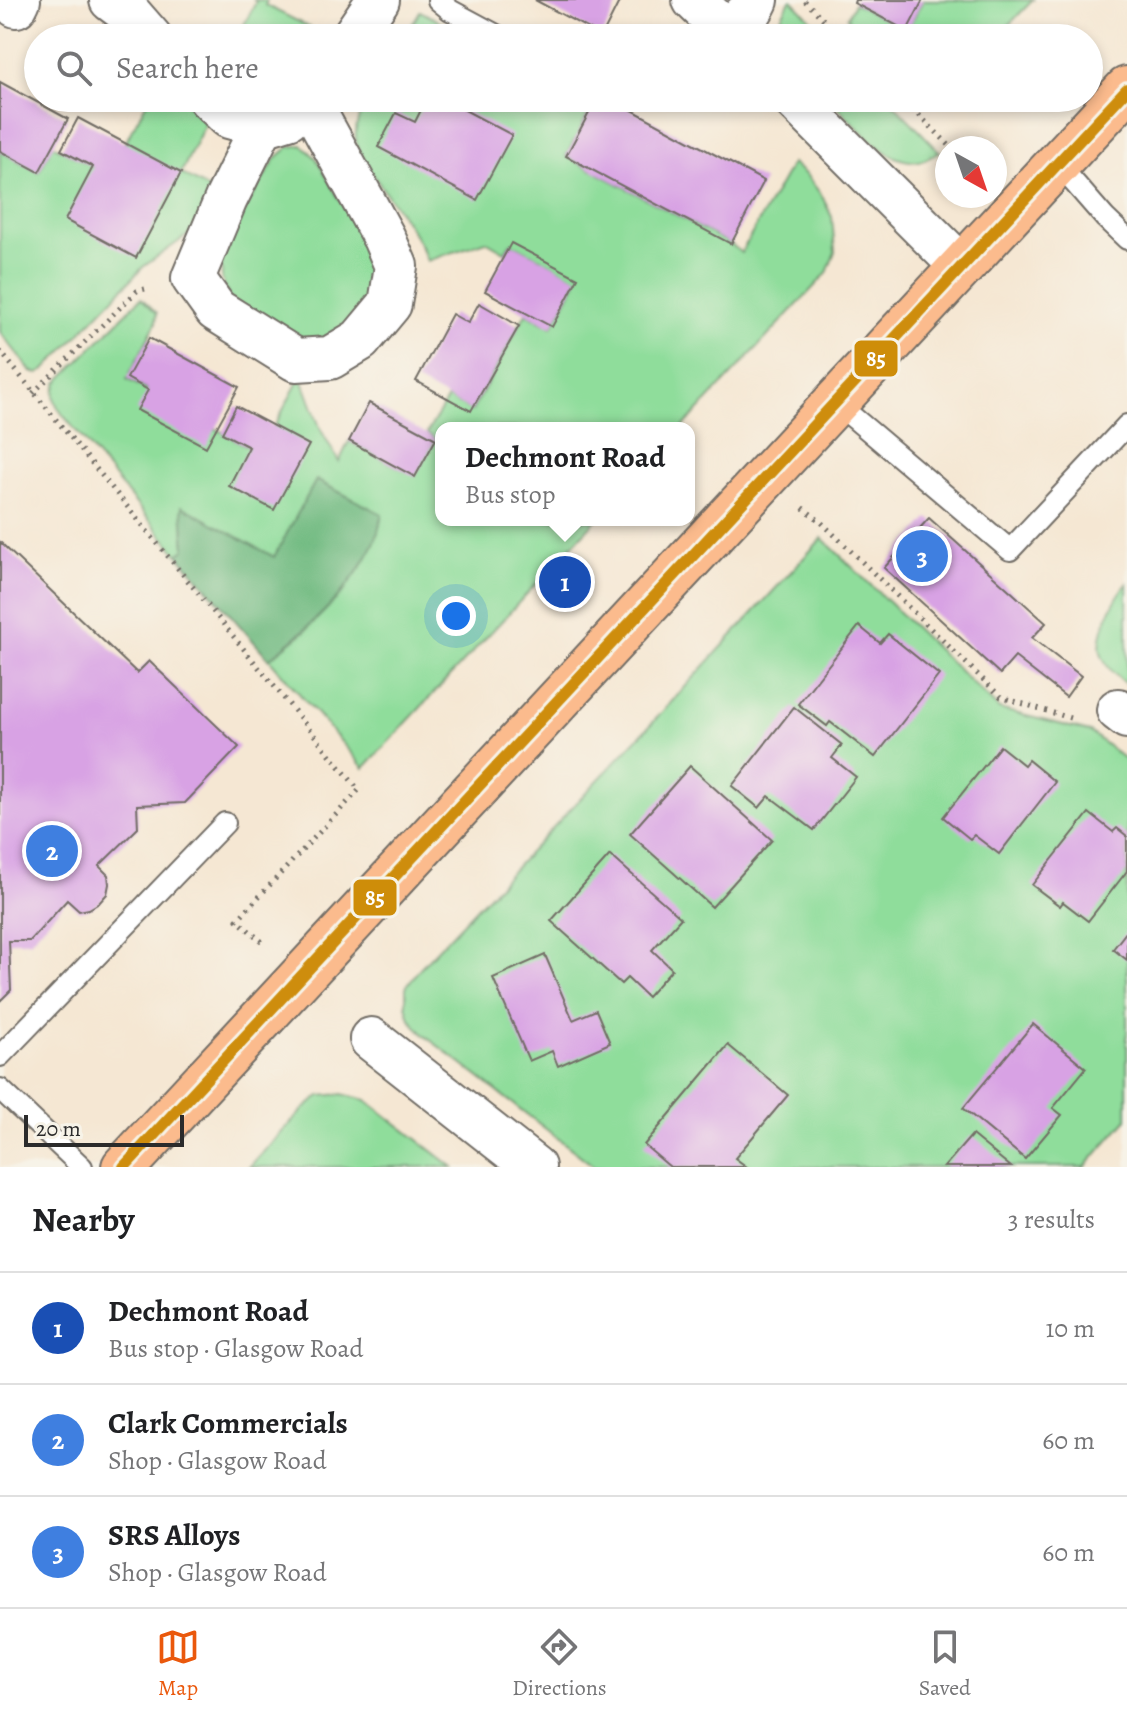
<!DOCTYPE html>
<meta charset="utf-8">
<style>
body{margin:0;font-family:Alegreya,serif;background:#f2f2f2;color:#202124}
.compass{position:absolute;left:935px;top:136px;width:72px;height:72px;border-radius:50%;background:#fff;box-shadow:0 4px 12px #0003;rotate:140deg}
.scale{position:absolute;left:24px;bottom:20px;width:160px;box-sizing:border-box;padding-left:8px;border:4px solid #2b2b2b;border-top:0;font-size:22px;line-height:28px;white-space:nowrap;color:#2b2b2b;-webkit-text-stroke:6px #f7f3e8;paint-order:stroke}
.you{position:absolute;left:456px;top:616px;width:28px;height:28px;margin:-20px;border:6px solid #fff;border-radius:50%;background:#1a73e8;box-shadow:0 0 0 12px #1a73e833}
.badge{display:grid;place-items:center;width:52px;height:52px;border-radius:50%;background:#ea580c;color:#fff;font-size:26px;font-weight:700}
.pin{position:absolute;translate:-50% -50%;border:4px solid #fff;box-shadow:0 2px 8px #0006}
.popup{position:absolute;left:435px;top:422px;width:260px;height:104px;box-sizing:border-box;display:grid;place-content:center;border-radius:16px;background:#fff;filter:drop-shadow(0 2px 6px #0005);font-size:26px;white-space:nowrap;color:#757577}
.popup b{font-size:30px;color:#202124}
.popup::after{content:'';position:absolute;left:50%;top:100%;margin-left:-16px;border:16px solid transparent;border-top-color:#fff}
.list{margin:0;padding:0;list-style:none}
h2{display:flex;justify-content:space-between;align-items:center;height:104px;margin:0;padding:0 32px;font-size:34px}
h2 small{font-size:26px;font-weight:400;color:#757577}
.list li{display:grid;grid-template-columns:52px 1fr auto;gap:24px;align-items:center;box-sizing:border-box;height:112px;padding:0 32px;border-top:2px solid #e0e0e0}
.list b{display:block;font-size:30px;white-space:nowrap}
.list p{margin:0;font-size:26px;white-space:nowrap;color:#757577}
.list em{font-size:26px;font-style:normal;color:#757577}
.icon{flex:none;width:44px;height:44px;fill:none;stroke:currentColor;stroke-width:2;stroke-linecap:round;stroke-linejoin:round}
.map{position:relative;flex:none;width:1127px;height:1167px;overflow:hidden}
.search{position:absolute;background:#fff;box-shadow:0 4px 12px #0003;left:24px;right:24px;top:24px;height:88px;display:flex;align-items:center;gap:20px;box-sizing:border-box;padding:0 28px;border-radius:44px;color:#757577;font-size:30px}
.sheet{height:440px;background:#fff}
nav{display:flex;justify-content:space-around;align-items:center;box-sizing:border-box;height:112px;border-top:2px solid #e0e0e0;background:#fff;font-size:22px;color:#757577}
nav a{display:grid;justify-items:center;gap:4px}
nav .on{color:#ea580c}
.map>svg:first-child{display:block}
.green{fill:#8fdd9b;stroke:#5d8463;stroke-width:2}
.forest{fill:#73bc83;stroke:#4f7457;stroke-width:2}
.building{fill:#d8a2e4}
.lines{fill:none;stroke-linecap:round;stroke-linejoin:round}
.lane-casing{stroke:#726d66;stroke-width:24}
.street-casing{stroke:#726d66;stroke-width:46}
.primary-casing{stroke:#726d66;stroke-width:48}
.path{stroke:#726d66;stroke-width:5;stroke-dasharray:2 6;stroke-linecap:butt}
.lane{stroke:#fff;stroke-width:20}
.street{stroke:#fff;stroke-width:42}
.primary{stroke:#fbbb8d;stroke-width:44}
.bus-1-casing{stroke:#f7f3e8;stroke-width:18}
.bus-1{stroke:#ce8d09;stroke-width:12}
.line-badge{stroke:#f7f3e8;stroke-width:3}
.badge-label{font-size:22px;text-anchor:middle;font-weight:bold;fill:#fff}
</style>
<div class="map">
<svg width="1127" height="1167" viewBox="0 0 1127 1167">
<rect width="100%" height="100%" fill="#f7f3e8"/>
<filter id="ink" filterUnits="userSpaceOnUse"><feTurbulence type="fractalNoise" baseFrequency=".0125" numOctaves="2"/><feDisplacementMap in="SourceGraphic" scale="16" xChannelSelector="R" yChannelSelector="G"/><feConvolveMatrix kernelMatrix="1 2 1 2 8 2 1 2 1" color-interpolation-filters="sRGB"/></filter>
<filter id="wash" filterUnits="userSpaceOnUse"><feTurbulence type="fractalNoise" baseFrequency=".006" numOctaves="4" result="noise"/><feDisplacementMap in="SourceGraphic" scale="32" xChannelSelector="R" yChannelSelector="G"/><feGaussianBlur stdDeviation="1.8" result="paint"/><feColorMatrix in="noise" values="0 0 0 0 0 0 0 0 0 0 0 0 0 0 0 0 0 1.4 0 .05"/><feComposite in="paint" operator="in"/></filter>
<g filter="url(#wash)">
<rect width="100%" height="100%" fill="#f5e7d3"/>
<g class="green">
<path d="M 254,0 L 267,0 L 265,5 L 317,31 L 318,38 L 237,38 L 256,2 Z"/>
<path d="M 790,0 L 792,0 L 829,38 L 779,38 L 777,26 Z"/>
<path d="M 923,0 L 1033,0 L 996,38 L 862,38 L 847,18 L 854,3 L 907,30 Z"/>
<path d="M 420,11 L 472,38 L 404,38 Z"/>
<path d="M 149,98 L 180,98 L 207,120 L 181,173 L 215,193 L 192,232 L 143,267 L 45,370 L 38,374 L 31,371 L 0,332 L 0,151 L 39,172 L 53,145 L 94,167 L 125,143 Z"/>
<path d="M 368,98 L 580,98 L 593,105 L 566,156 L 731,244 L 741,253 L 792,163 L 807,176 L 822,196 L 832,217 L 835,252 L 827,273 L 682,428 L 441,428 L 441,520 L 596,520 L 364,768 L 269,659 L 305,631 L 346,589 L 274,557 L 182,507 L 185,550 L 178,555 L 63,415 C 55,404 51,396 57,383 L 141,298 L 157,313 L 156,323 L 127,379 L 249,447 L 274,427 L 301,376 L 321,430 L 339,462 L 349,441 L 415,476 L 435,439 L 427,433 L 448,398 L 472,411 L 526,313 L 552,327 L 578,279 L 511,243 L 505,252 L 486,241 L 427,261 C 416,229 391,203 373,174 C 366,164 358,153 356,140 C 354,126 361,110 368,98 Z"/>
<path d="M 830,98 L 888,98 L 940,152 C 931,157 921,163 910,161 C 880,158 850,119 830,98 Z"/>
<path d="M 302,145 L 316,158 L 373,259 L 374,288 L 350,331 L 324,344 L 295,341 L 229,298 L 222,279 L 221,249 L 276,158 L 289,147 Z"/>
<path d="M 822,538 L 999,709 L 1090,732 L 1127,761 L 1127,1119 L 1085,1167 L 595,1167 L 424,1035 L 410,1019 L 406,1005 L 406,987 L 420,968 L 653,722 Z"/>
<path d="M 1127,583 L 1127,685 C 1096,661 1094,646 1110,611 C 1115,601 1120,592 1127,583 Z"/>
<path d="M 342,1094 L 366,1100 L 453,1167 L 249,1167 L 303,1110 L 320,1096 Z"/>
</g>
<path class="forest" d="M 316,480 L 382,514 C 380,524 378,535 374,544 C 350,592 310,627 269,659 L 178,555 L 185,549 L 182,506 L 274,557 Z"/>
<g id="blocks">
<g class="building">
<path d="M 535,0 L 620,0 L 602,36 Z"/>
<path d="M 855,0 L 923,0 L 907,31 L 854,3 Z"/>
<path d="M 0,82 L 68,119 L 39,172 L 0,151 Z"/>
<path d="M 427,98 L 442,98 L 512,135 L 477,200 L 378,147 L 396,113 L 415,122 Z"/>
<path d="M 597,98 L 610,98 L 764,181 L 731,244 L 566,156 Z"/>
<path d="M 78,118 L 181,173 L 136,258 L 65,220 L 93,167 L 61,150 Z"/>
<path d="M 511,243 L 578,278 L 552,327 L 485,291 Z"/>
<path d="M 479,303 L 519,326 L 471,411 L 416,381 L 452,314 L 468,323 Z"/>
<path d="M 149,338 L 239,387 L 206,447 L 137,410 L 148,390 L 127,378 Z"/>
<path d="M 369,403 L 436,439 L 415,477 L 349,441 Z"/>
<path d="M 236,406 L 309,445 L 274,510 L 229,486 L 249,447 L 222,433 Z"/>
<path d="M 929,518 L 1046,623 L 1032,638 L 1081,676 L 1066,697 L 1015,657 L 1000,674 L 884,568 Z"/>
<path d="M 0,542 L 137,673 L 149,661 L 239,747 L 185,803 L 137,805 L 138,828 L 99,866 L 108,875 L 109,884 L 107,894 L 99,903 L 89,909 L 79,911 L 67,900 L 30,941 L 9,941 L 11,990 L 0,1001 Z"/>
<path d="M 859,626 L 880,643 L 888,634 L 939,675 L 875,757 L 830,722 L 827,726 L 798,704 Z"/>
<path d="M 794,707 L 842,745 L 832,758 L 856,777 L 814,830 L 769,796 L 759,808 L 732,786 Z"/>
<path d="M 1000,746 L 1024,765 L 1028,760 L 1055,782 L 999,854 L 974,835 L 970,839 L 943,817 Z"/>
<path d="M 690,766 L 772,840 L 712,907 L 630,834 Z"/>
<path d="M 1089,813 L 1113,832 L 1117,828 L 1127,836 L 1127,871 L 1088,921 L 1063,902 L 1060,906 L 1032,885 Z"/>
<path d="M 610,855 L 681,918 L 652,950 L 672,969 L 647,997 L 627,978 L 621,984 L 551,921 Z"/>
<path d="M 1127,931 L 1127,960 L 1113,949 Z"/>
<path d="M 545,955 L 573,1020 L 596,1010 L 610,1043 L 558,1066 L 552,1051 L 529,1061 L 493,978 Z"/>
<path d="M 1033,1024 L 1086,1068 L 1053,1108 L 1062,1115 L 1025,1159 L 963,1108 Z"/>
<path d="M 728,1045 L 788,1095 L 735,1158 L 747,1167 L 670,1167 L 644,1145 Z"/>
<path d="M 972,1135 L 1011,1167 L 944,1167 Z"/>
</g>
</g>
</g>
<g filter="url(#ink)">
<use href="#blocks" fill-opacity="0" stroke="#726d66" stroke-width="2"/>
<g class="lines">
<defs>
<g id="lane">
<path d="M 438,0 L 450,10 L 502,38"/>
<path d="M 1058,164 L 1105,218 L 1127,239"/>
<path d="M 835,402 L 1010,550 L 1127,425"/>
<path d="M 0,1056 L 225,823"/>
<path d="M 0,1089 L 82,1167"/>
</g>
<g id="street">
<path d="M 111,0 L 131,15 L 151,38"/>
<path d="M 694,0 L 733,38"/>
<path d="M 16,6 L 19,0"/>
<path d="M 727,32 L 753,8 L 757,0"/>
<path d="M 352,38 L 378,0"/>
<path d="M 209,98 L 229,117 L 262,126 L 288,118"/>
<path d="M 793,98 L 962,267"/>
<path d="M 262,126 L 226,199 L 193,278 L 216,310 L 296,360 L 330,358 L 360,340 L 390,304 L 396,266 L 384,238 L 314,110"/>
<path d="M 1118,710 L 1127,717"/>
<path d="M 371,1039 L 534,1167"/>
</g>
<path id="primary" d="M 124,1167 L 1127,89"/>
</defs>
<use href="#lane" class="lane-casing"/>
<use href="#street" class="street-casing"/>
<use href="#primary" class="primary-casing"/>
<g class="path">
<path d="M 805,1 L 842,38"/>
<path d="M 902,98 L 952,148"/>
<path d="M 0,351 L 359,790 L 237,920 L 266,945"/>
<path d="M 33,393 L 137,291 L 145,289"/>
<path d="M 803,508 L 820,521 L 1001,697 L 1070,718"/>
</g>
<use href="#lane" class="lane"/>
<use href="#street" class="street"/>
<use href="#primary" class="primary"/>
<defs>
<path id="bus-1" d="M 124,1167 L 1127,89"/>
</defs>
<use href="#bus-1" class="bus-1-casing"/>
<use href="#bus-1" class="bus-1"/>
</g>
</g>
<g class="line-badge">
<rect x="853" y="339" width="46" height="39" rx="8" fill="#ce8d09"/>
<rect x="352" y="878" width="46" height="39" rx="8" fill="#ce8d09"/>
</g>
<g class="badge-label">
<text x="876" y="366">85</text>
<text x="375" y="905">85</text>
</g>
</svg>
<svg class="compass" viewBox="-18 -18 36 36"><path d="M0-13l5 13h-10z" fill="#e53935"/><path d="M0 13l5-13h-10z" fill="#757577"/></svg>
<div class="scale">20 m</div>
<div class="you"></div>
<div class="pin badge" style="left:565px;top:582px;background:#1a4fb4">1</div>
<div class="popup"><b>Dechmont Road</b>Bus stop</div>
<div class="pin badge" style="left:52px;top:851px;background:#3f7fe0">2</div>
<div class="pin badge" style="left:922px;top:556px;background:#3f7fe0">3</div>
<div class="search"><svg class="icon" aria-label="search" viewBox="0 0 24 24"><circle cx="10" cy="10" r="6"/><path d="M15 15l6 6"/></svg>Search here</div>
</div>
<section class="sheet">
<h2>Nearby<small>3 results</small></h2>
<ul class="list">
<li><span class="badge" style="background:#1a4fb4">1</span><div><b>Dechmont Road</b><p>Bus stop · Glasgow Road</p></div><em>10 m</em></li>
<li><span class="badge" style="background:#3f7fe0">2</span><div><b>Clark Commercials</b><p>Shop · Glasgow Road</p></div><em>60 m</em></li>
<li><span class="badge" style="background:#3f7fe0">3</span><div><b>SRS Alloys</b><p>Shop · Glasgow Road</p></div><em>60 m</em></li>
</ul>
</section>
<nav>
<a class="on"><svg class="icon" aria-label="map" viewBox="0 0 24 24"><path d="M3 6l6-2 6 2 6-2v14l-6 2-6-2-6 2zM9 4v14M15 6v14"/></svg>Map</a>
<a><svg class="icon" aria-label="directions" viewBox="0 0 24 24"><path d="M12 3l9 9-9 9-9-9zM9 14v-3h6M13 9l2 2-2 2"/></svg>Directions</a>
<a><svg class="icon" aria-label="saved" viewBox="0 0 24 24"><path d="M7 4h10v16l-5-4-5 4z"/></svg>Saved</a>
</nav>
